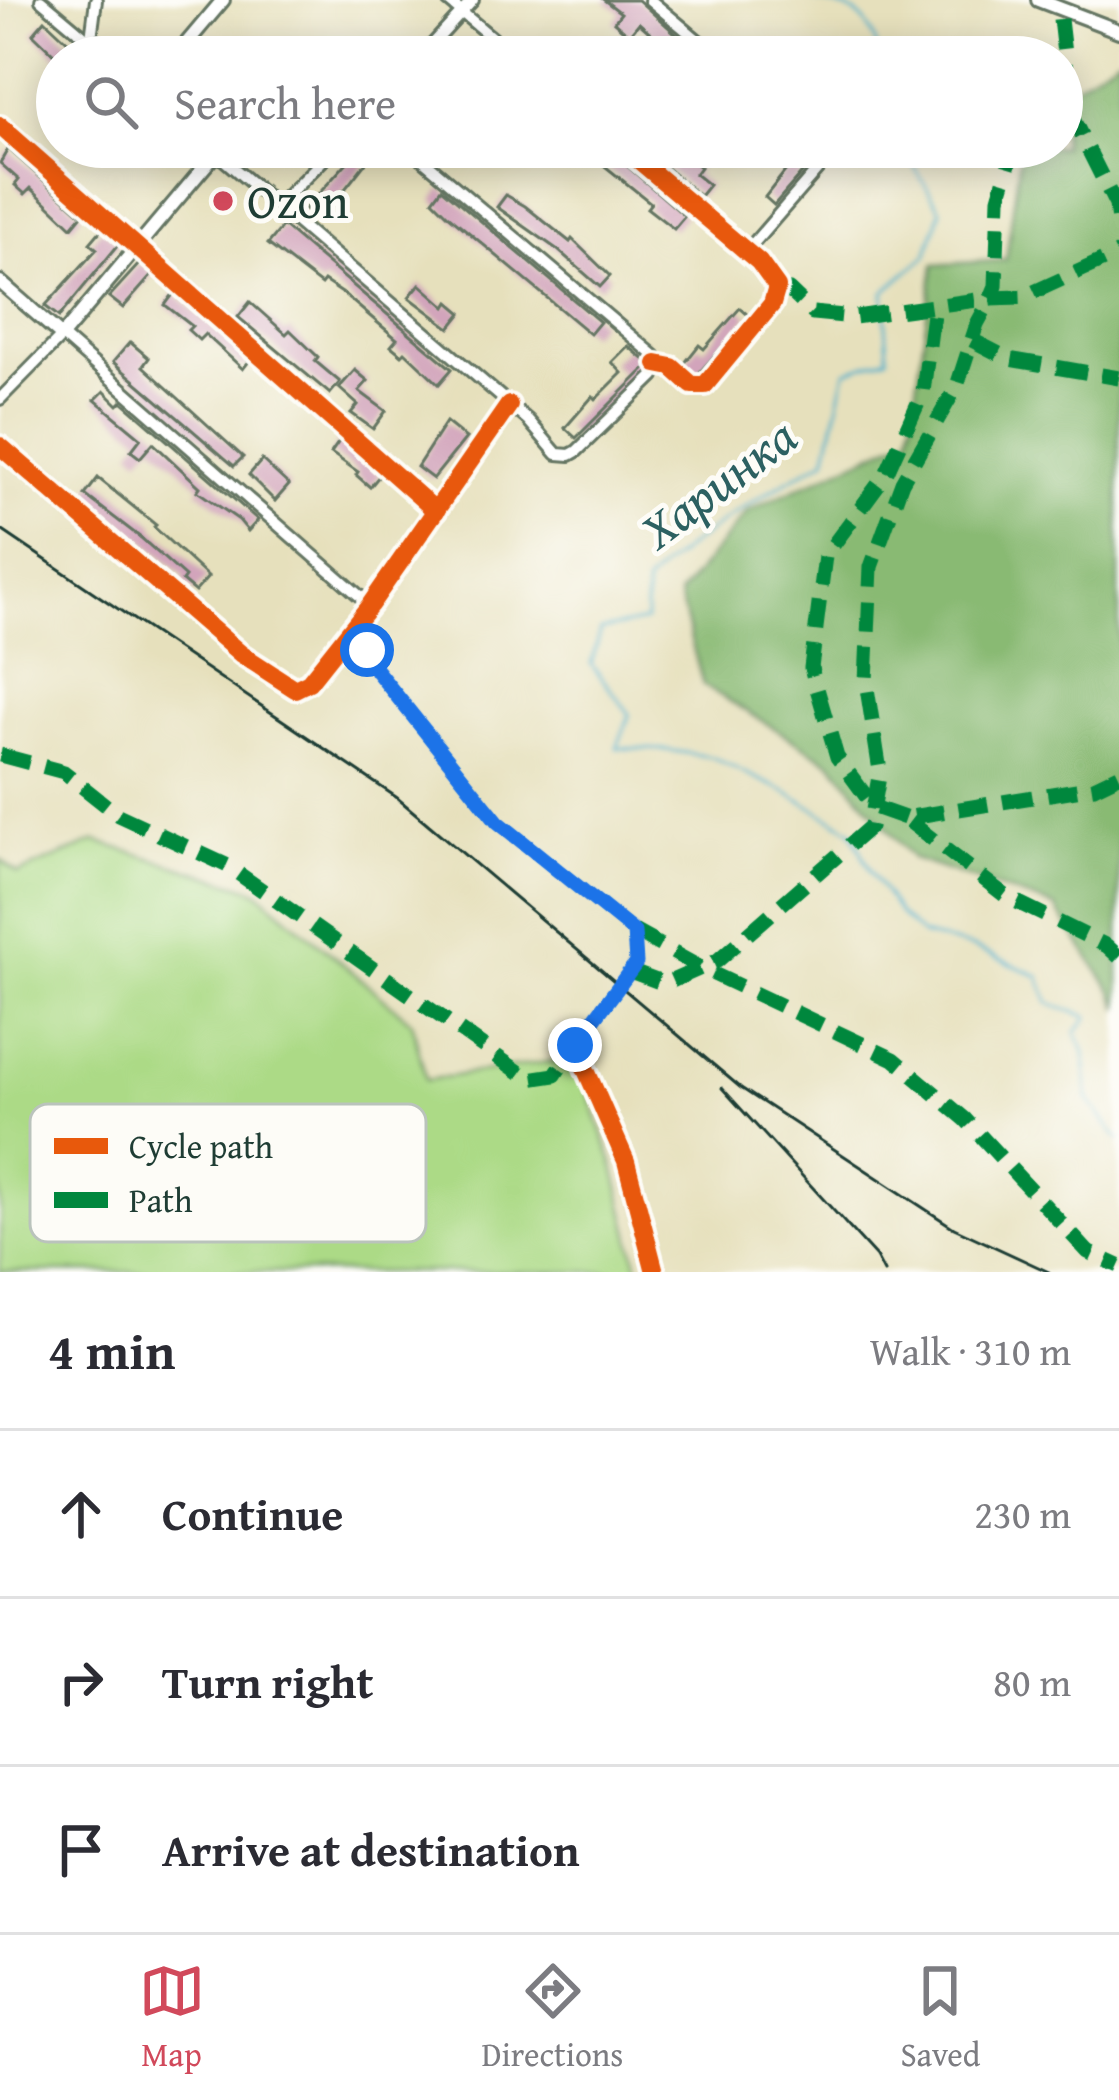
<!DOCTYPE html>
<meta charset="utf-8">
<style>
body{margin:0;font-family:"Gentium Book Plus",serif;background:#f7f7f7;color:#2b2b33}
.stop{position:absolute;width:36px;height:36px;margin:-27px;border:9px solid #1a73e8;border-radius:50%;background:#fff}
.stop.end{background:#1a73e8;border-color:#fff;box-shadow:0 3px 12px #0008}
.list{margin:0;padding:0;list-style:none}
h2{display:flex;justify-content:space-between;align-items:center;height:156px;margin:0;padding:0 48px;font-size:51px}
h2 small{font-size:39px;font-weight:400;color:#7c7c81}
.list li{display:grid;grid-template-columns:78px 1fr auto;gap:36px;align-items:center;box-sizing:border-box;height:168px;padding:0 48px;border-top:3px solid #e1e1e2}
.list b{display:block;font-size:45px;white-space:nowrap}
.list em{font-size:39px;font-style:normal;color:#7c7c81}
.icon{flex:none;width:66px;height:66px;fill:none;stroke:currentColor;stroke-width:2;stroke-linecap:round;stroke-linejoin:round}
.map{position:relative;flex:none;width:1119px;height:1272px;overflow:hidden}
.search{position:absolute;background:#fff;box-shadow:0 6px 30px #0003;left:36px;right:36px;top:36px;height:132px;display:flex;align-items:center;gap:30px;box-sizing:border-box;padding:0 42px;border-radius:66px;color:#7c7c81;font-size:45px}
.sheet{height:660px;background:#fff}
nav{display:flex;justify-content:space-around;align-items:center;box-sizing:border-box;height:168px;border-top:3px solid #e1e1e2;background:#fff;font-size:33px;color:#7c7c81}
nav a{display:grid;justify-items:center;gap:6px}
nav .on{color:#d1495b}
.map>svg:first-child{display:block}
.green{fill:#acda86;stroke:#668c5d;stroke-width:3}
.forest{fill:#89ba73;stroke:#547c54;stroke-width:3}
.lines{fill:none;stroke-linecap:round;stroke-linejoin:round}
.stream{stroke:#4bb0ca;stroke-width:3}
.building{fill:#d2a4bb}
.service-casing{stroke:#657664;stroke-width:10}
.minor-casing{stroke:#657664;stroke-width:16}
.tertiary-casing{stroke:#657664;stroke-width:18}
.path{stroke:#657664;stroke-width:3;stroke-dasharray:3 9;stroke-linecap:butt}
.service{stroke:#fff;stroke-width:4.5}
.minor{stroke:#fff;stroke-width:10}
.tertiary{stroke:#fff;stroke-width:12}
.rail{stroke:#1f3d34;stroke-width:3}
.quiet{stroke:#00873e;stroke-width:15;stroke-dasharray:30 15;stroke-linecap:butt}
.cycleway-casing{stroke:#fdfcf7;stroke-width:26}
.cycleway{stroke:#e8590c;stroke-width:18}
.route{stroke:#1a73e8;stroke-width:15}
.poi-dot{fill:#d1495b;stroke:#fdfcf7;stroke-width:4.5}
.labels{text-anchor:middle;stroke-width:10;stroke-linejoin:round;paint-order:stroke}
.poi-label{font-size:48px;fill:#1f3d34;stroke:#fdfcf7;text-anchor:start}
.water-label{font-size:51px;font-style:italic;fill:#2c6061;stroke:#fdfcf7}
.key{fill:#fdfcf7;stroke:#bac3bc;stroke-width:3}
.key-label{font-size:33px;fill:#1f3d34}
</style>
<div class="map">
<svg width="1119" height="1272" viewBox="0 0 1119 1272">
<rect width="100%" height="100%" fill="#fdfcf7"/>
<filter id="ink" filterUnits="userSpaceOnUse"><feTurbulence type="fractalNoise" baseFrequency=".00833" numOctaves="2"/><feDisplacementMap in="SourceGraphic" scale="24" xChannelSelector="R" yChannelSelector="G"/><feConvolveMatrix kernelMatrix="1 2 1 2 8 2 1 2 1" color-interpolation-filters="sRGB"/></filter>
<filter id="wash" filterUnits="userSpaceOnUse"><feTurbulence type="fractalNoise" baseFrequency=".004" numOctaves="4" result="noise"/><feDisplacementMap in="SourceGraphic" scale="48" xChannelSelector="R" yChannelSelector="G"/><feGaussianBlur stdDeviation="2.7" result="paint"/><feColorMatrix in="noise" values="0 0 0 0 0 0 0 0 0 0 0 0 0 0 0 0 0 1.4 0 .05"/><feComposite in="paint" operator="in"/></filter>
<g filter="url(#wash)">
<rect width="100%" height="100%" fill="#e6e0bc"/>
<path class="green" d="M 95,841 L 256,890 L 412,1022 L 426,1080 L 576,1058 L 614,1166 L 639,1272 L 0,1272 L 0,859 L 18,874 Z"/>
<path class="forest" d="M 1119,56 L 1119,1009 L 1112,991 L 1055,907 L 913,859 L 832,763 L 703,685 L 679,595 L 748,511 L 910,436 L 934,265 L 1006,260 L 1021,147 L 1062,147 L 1062,93 Z"/>
<g class="lines">
<g class="stream">
<path d="M 812,0 C 857,11 867,11 880,57"/>
<path d="M 902,147 L 941,210 L 927,255 L 884,292 L 888,357 L 846,371 L 826,459 C 761,495 700,532 646,583 L 646,621 L 601,630 L 591,664 L 630,714 L 617,748 L 667,750 L 712,757 L 790,794 L 851,830 L 871,872 L 899,914 L 922,935 L 974,948 L 1039,976 L 1049,1003 L 1089,1017 L 1076,1032 L 1085,1052 L 1088,1099 L 1119,1140"/>
</g>
</g>
<g id="blocks">
<g class="building">
<path d="M 604,0 L 638,0 L 687,44 L 677,56 L 639,23 L 629,35 L 614,22 L 621,13 Z"/>
<path d="M 45,20 L 77,50 L 71,57 L 57,57 L 33,34 Z"/>
<path d="M 361,147 L 399,148 L 388,161 L 375,151 L 319,222 L 305,209 Z"/>
<path d="M 581,147 L 605,147 L 685,216 L 674,229 L 647,208 L 651,203 Z"/>
<path d="M 642,147 L 669,147 L 684,161 L 687,157 L 700,167 L 695,174 L 709,185 L 700,196 Z"/>
<path d="M 804,147 L 810,149 L 813,160 L 774,205 L 765,197 Z"/>
<path d="M 8,149 L 82,215 L 72,227 L 31,188 L 25,194 L 15,185 L 19,180 L 0,163 Z"/>
<path d="M 442,188 L 600,322 L 590,334 L 448,215 L 433,200 Z"/>
<path d="M 506,195 L 525,206 L 570,242 L 572,239 L 610,276 L 600,287 L 558,250 L 497,207 Z"/>
<path d="M 283,226 L 452,369 L 439,384 L 405,352 L 402,355 L 391,346 L 397,339 L 345,295 L 324,281 L 321,285 L 268,244 Z"/>
<path d="M 102,229 L 119,244 L 59,317 L 45,306 L 97,249 L 90,243 Z"/>
<path d="M 140,263 L 153,274 L 123,308 L 109,297 Z"/>
<path d="M 420,284 L 446,307 L 449,302 L 462,313 L 450,328 L 409,297 Z"/>
<path d="M 174,293 L 250,360 L 243,369 L 205,334 L 199,340 L 188,330 L 192,326 L 165,305 Z"/>
<path d="M 250,302 L 286,334 L 290,330 L 318,357 L 315,361 L 340,382 L 330,394 L 238,317 Z"/>
<path d="M 740,308 L 749,316 L 697,375 L 684,364 L 699,345 L 704,349 Z"/>
<path d="M 130,342 L 149,358 L 143,366 L 243,457 L 234,466 L 113,362 Z"/>
<path d="M 628,346 L 646,361 L 646,368 L 576,438 L 565,428 L 593,396 L 596,399 L 622,373 L 612,362 Z"/>
<path d="M 355,370 L 368,381 L 359,391 L 386,411 L 373,429 L 351,413 L 358,405 L 339,388 Z"/>
<path d="M 104,391 L 118,405 L 122,401 L 258,520 L 248,531 L 239,520 L 197,491 L 200,487 L 153,443 L 140,458 L 131,451 L 141,438 L 95,400 Z"/>
<path d="M 446,422 L 466,438 L 433,479 L 417,467 Z"/>
<path d="M 340,440 L 380,475 L 370,487 L 356,475 L 358,472 L 331,453 Z"/>
<path d="M 262,460 L 289,485 L 275,501 L 249,475 Z"/>
<path d="M 98,478 L 156,525 L 154,527 L 208,577 L 195,592 L 182,581 L 185,577 L 141,538 L 85,495 Z"/>
</g>
</g>
</g>
<g filter="url(#ink)">
<use href="#blocks" fill-opacity="0" stroke="#657664" stroke-width="3"/>
<g class="lines">
<defs>
<g id="service">
<path d="M 230,165 L 246,147"/>
<path d="M 366,616 C 361,635 369,653 376,670 L 498,822 L 634,931"/>
</g>
<g id="minor">
<path d="M 41,0 L 109,57"/>
<path d="M 447,0 L 515,57"/>
<path d="M 650,0 L 718,57"/>
<path d="M 91,38 L 96,0"/>
<path d="M 421,57 L 473,0"/>
<path d="M 0,126 L 436,511"/>
<path d="M 408,147 L 655,356 L 657,364"/>
<path d="M 623,147 L 759,262 L 777,287 L 772,304 L 705,385 L 692,385 L 672,367 L 657,364"/>
<path d="M 216,153 L 528,420 L 557,454 L 570,455 L 577,451 L 654,376 L 657,364"/>
<path d="M 279,204 L 336,147"/>
<path d="M 746,252 L 824,162 L 819,147"/>
<path d="M 0,399 L 62,336 L 370,605"/>
<path d="M 0,446 L 241,654 L 295,689 L 309,682 L 370,605 L 509,405"/>
<path d="M 575,1045 L 626,1161 L 655,1272"/>
</g>
<g id="tertiary">
<path d="M 1038,0 L 1119,31"/>
<path d="M 175,57 L 223,0"/>
<path d="M 0,282 L 62,336 L 216,153 L 209,147"/>
</g>
</defs>
<use href="#service" class="service-casing"/>
<use href="#minor" class="minor-casing"/>
<use href="#tertiary" class="tertiary-casing"/>
<path class="path" d="M 581,1037 L 636,963 L 634,939"/>
<use href="#service" class="service"/>
<use href="#minor" class="minor"/>
<use href="#tertiary" class="tertiary"/>
<g class="rail">
<path d="M 0,529 L 396,797 L 741,1088 L 954,1228 L 1049,1272"/>
<path d="M 722,1088 L 876,1257 L 884,1272"/>
</g>
<g class="quiet">
<path d="M 1060,19 L 1071,115 L 1116,205 L 1119,231"/>
<path d="M 777,296 L 789,290 L 813,313 L 855,317 L 991,298 L 996,286 L 999,198 L 1014,147"/>
<path d="M 972,340 L 1009,359 L 1119,378"/>
<path d="M 0,755 L 64,772 L 118,815 L 228,866 L 529,1079 L 555,1075 L 575,1045"/>
<path d="M 1119,775 L 1094,787 L 905,818 L 1007,897 L 1107,946 L 1119,957"/>
<path d="M 905,818 L 874,807 L 837,757 L 811,668 L 825,556 L 886,474 L 923,392 L 934,306"/>
<path d="M 634,931 L 701,968 L 894,1059 L 965,1119 L 1088,1252 L 1119,1266"/>
<path d="M 630,971 L 665,984 L 717,961 L 870,827 L 880,771 L 866,682 L 871,567 L 902,482 L 957,386 L 977,324 L 991,298 L 1023,297 L 1119,253"/>
</g>
<defs>
<g id="cycleway">
<path d="M 0,126 L 436,511"/>
<path d="M 623,147 L 759,262 L 777,287 L 772,304 L 705,385 L 692,385 L 672,367 L 657,364"/>
<path d="M 0,446 L 241,654 L 295,689 L 309,682 L 370,605 L 509,405"/>
<path d="M 575,1045 L 626,1161 L 655,1272"/>
</g>
</defs>
<use href="#cycleway" class="cycleway-casing"/>
<use href="#cycleway" class="cycleway"/>
</g>
</g>
<g class="lines" filter="url(#ink)">
<path class="route" d="M 367,650 L 376,670 L 498,822 L 634,932 L 636,963 L 575,1045"/>
</g>
<circle class="poi-dot" cx="223" cy="201" r="12"/>
<g class="labels">
<g class="poi-label">
<text x="247" y="218">Ozon</text>
</g>
<g class="water-label">
<text transform="translate(718 483) rotate(-37)" y="18">Харинка</text>
</g>
</g>
<rect x="30" y="1104" width="396" height="138" rx="18" class="key"/>
<rect x="54" y="1138" width="54" height="16" fill="#e8590c"/>
<rect x="54" y="1192" width="54" height="16" fill="#00873e"/>
<g class="key-label">
<text x="129" y="1158">Cycle path</text>
<text x="129" y="1212">Path</text>
</g>
</svg>
<div class="stop" style="left:367px;top:650px"></div>
<div class="stop end" style="left:575px;top:1045px"></div>
<div class="search"><svg class="icon" aria-label="search" viewBox="0 0 24 24"><circle cx="10" cy="10" r="6"/><path d="M15 15l6 6"/></svg>Search here</div>
</div>
<section class="sheet">
<h2>4 min<small>Walk · 310 m</small></h2>
<ul class="list">
<li><svg class="icon" aria-label="ahead" viewBox="0 0 24 24"><path d="M12 20V5M6 11l6-6 6 6"/></svg><div><b>Continue</b></div><em>230 m</em></li>
<li><svg class="icon" aria-label="right" viewBox="0 0 24 24"><path d="M7 20v-9h11M14 6l5 5-5 5"/></svg><div><b>Turn right</b></div><em>80 m</em></li>
<li><svg class="icon" aria-label="arrive" viewBox="0 0 24 24"><path d="M6 21V4h12l-3 4 3 4H6"/></svg><div><b>Arrive at destination</b></div></li>
</ul>
</section>
<nav>
<a class="on"><svg class="icon" aria-label="map" viewBox="0 0 24 24"><path d="M3 6l6-2 6 2 6-2v14l-6 2-6-2-6 2zM9 4v14M15 6v14"/></svg>Map</a>
<a><svg class="icon" aria-label="directions" viewBox="0 0 24 24"><path d="M12 3l9 9-9 9-9-9zM9 14v-3h6M13 9l2 2-2 2"/></svg>Directions</a>
<a><svg class="icon" aria-label="saved" viewBox="0 0 24 24"><path d="M7 4h10v16l-5-4-5 4z"/></svg>Saved</a>
</nav>
